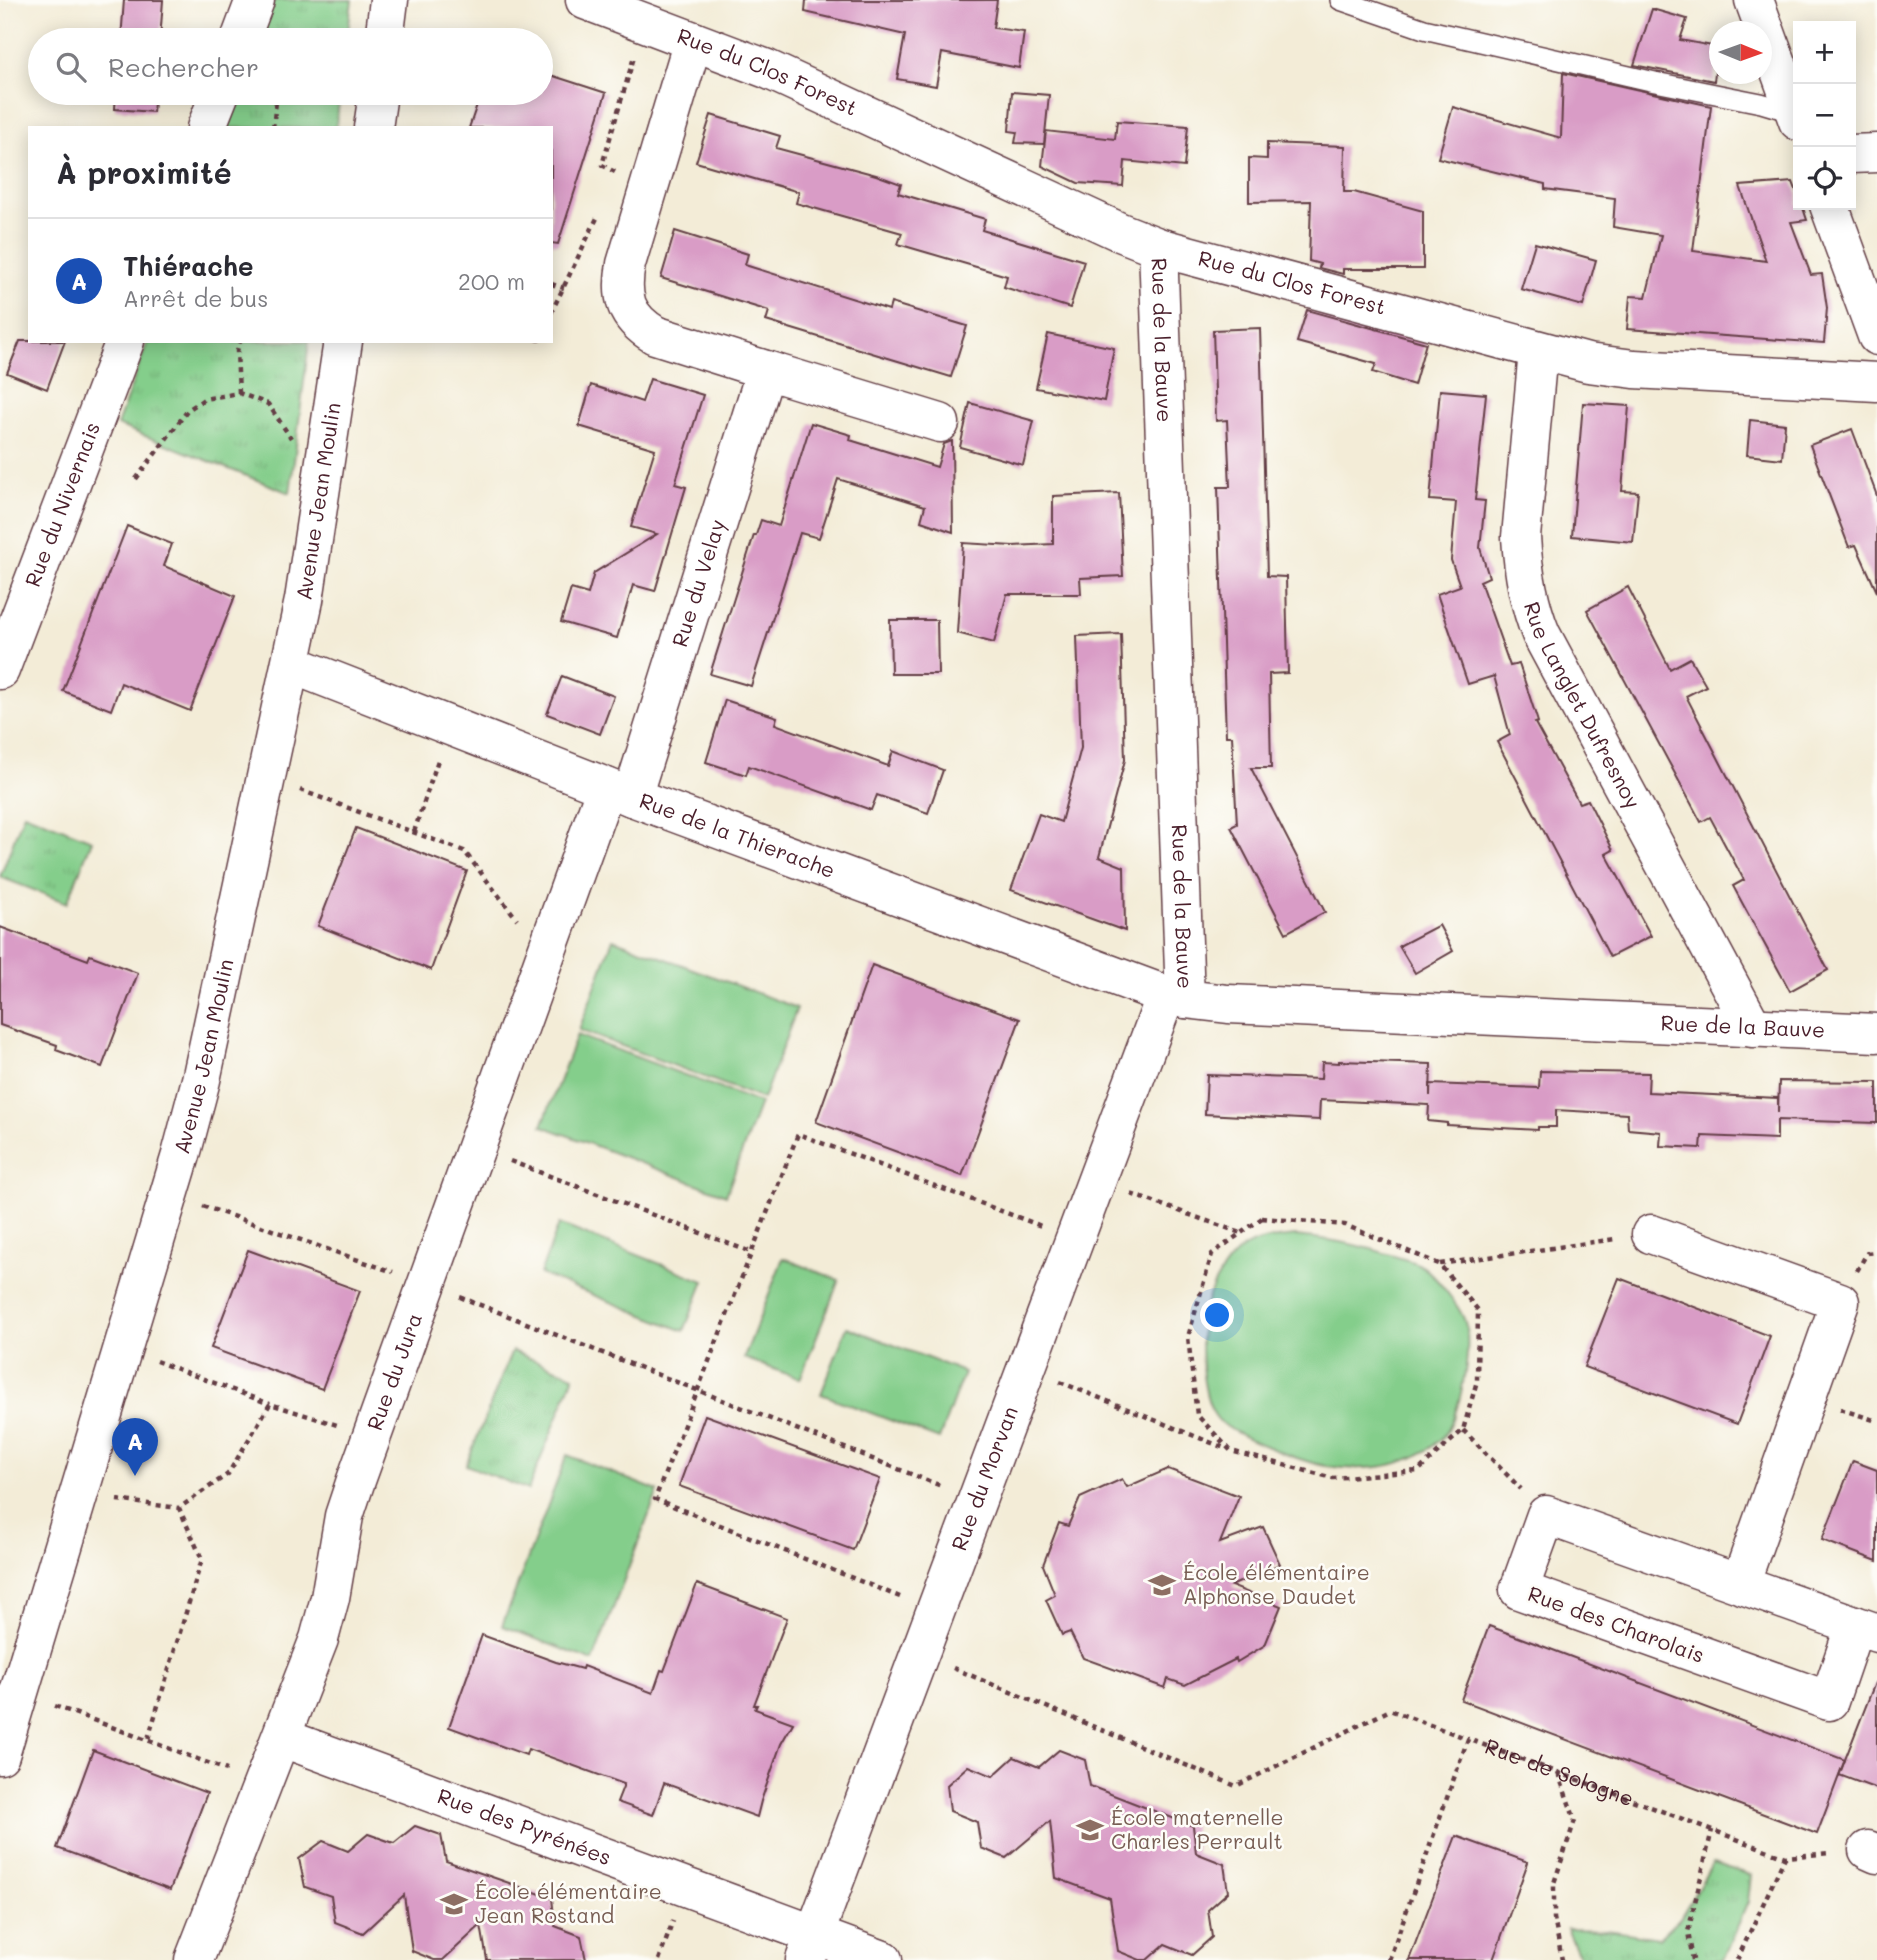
<!DOCTYPE html>
<html lang="fr">
<meta charset="utf-8">
<style>
body{margin:0;font-family:Mali,sans-serif;background:#f2f2f3;color:#2b2b33}
.controls{position:absolute;right:21px;top:21px;display:grid;overflow:hidden;border-radius:0px;box-shadow:0 4px 18px #0003}
.controls button{width:63px;height:63px;display:grid;place-items:center;padding:0;border:0;border-bottom:2px solid #e1e1e2;background:#fff;color:#2b2b33;font:35px sans-serif}
.compass{position:absolute;left:1709px;top:21px;width:63px;height:63px;border-radius:50%;background:#fff;box-shadow:0 4px 18px #0003;rotate:91deg}
.you{position:absolute;left:1218px;top:1316px;width:24px;height:24px;margin:-18px;border:5px solid #fff;border-radius:50%;background:#1a73e8;box-shadow:0 0 0 10px #1a73e833}
.badge{display:grid;place-items:center;width:46px;height:46px;border-radius:50%;background:#d93025;color:#fff;font-size:23px;font-weight:700}
.pin{position:absolute;translate:-50% -58px;filter:drop-shadow(0 2px 4px #0008)}
.pin::after{content:'';position:absolute;top:37px;width:24px;height:21px;background:inherit;clip-path:polygon(0 0,100% 0,50% 100%)}
.list{margin:0;padding:0;list-style:none}
h2{display:flex;justify-content:space-between;align-items:center;height:91px;margin:0;padding:0 28px;font-size:30px}
h2 small{font-size:23px;font-weight:400;color:#7c7c81}
.list li{display:grid;grid-template-columns:46px 1fr auto;gap:21px;align-items:center;box-sizing:border-box;height:126px;padding:0 28px;border-top:2px solid #e1e1e2}
.list b{display:block;font-size:26px;white-space:nowrap}
.list p{margin:0;font-size:23px;white-space:nowrap;color:#7c7c81}
.list em{font-size:23px;font-style:normal;color:#7c7c81}
.icon{flex:none;width:38px;height:38px;fill:none;stroke:currentColor;stroke-width:2;stroke-linecap:round;stroke-linejoin:round}
.map{position:relative;flex:none;width:1877px;height:1960px;overflow:hidden}
.search{position:absolute;background:#fff;box-shadow:0 4px 18px #0003;left:28px;top:28px;width:525px;height:77px;display:flex;align-items:center;gap:18px;box-sizing:border-box;padding:0 24px;border-radius:38px;color:#7c7c81;font-size:26px}
.panel{position:absolute;background:#fff;box-shadow:0 4px 18px #0003;left:28px;top:126px;width:525px;height:217px;border-radius:0px}
.map>svg:first-child{display:block}
.grass{fill:url(#grass-tufts);stroke:#67765b;stroke-width:2}
.pitch{fill:#84ce8b;stroke:#67765b;stroke-width:2}
.building{fill:#d99cc6}
.lines{fill:none;stroke-linecap:round;stroke-linejoin:round}
.lane-casing{stroke:#633e45;stroke-width:22}
.street-casing{stroke:#633e45;stroke-width:41}
.secondary-casing{stroke:#633e45;stroke-width:41}
.path{stroke:#633e45;stroke-width:4.5;stroke-dasharray:5 5;stroke-linecap:butt}
.lane{stroke:#fff;stroke-width:19}
.street{stroke:#fff;stroke-width:38}
.secondary{stroke:#fff;stroke-width:38}
.labels{text-anchor:middle;stroke-width:5;stroke-linejoin:round;paint-order:stroke}
.street-label{font-size:21px;fill:#4a1f2b;stroke:#fdfcf7}
.education-label{font-size:21px;fill:#785e54;stroke:#fdfcf7;text-anchor:start}
</style>
<div class="map">
<svg width="1877" height="1960" viewBox="0 0 1877 1960">
<defs>
<pattern id="grass-tufts" width="24" height="20" patternUnits="userSpaceOnUse" patternTransform="scale(1.75)"><rect width="24" height="20" fill="#84ce8b"/><path d="M3 7l-1-3M5 7V3M7 7l1-3M15 17l-1-3M17 17v-4M19 17l1-3" fill="none" stroke="#74b078"/></pattern>
</defs>
<rect width="100%" height="100%" fill="#fdfcf7"/>
<filter id="ink" filterUnits="userSpaceOnUse"><feTurbulence type="fractalNoise" baseFrequency=".0143" numOctaves="2"/><feDisplacementMap in="SourceGraphic" scale="14" xChannelSelector="R" yChannelSelector="G"/><feConvolveMatrix kernelMatrix="1 2 1 2 8 2 1 2 1" color-interpolation-filters="sRGB"/></filter>
<filter id="wash" filterUnits="userSpaceOnUse"><feTurbulence type="fractalNoise" baseFrequency=".00686" numOctaves="4" result="noise"/><feDisplacementMap in="SourceGraphic" scale="28" xChannelSelector="R" yChannelSelector="G"/><feGaussianBlur stdDeviation="1.57" result="paint"/><feColorMatrix in="noise" values="0 0 0 0 0 0 0 0 0 0 0 0 0 0 0 0 0 1.4 0 .05"/><feComposite in="paint" operator="in"/></filter>
<g filter="url(#wash)">
<rect width="100%" height="100%" fill="#f3ecd7"/>
<g class="grass">
<path d="M 274,0 L 352,0 L 347,40 L 260,40 Z"/>
<path d="M 240,93 L 340,93 L 336,128 L 227,128 Z"/>
<path d="M 148,341 L 309,341 L 290,493 L 117,425 Z"/>
<path d="M 24,813 L 92,840 L 67,903 L 0,877 Z"/>
<path d="M 512,1351 L 574,1376 L 528,1490 L 466,1465 Z"/>
<path d="M 1713,1863 L 1751,1875 L 1748,1902 L 1723,1960 L 1581,1960 L 1567,1929 L 1607,1930 L 1659,1938 L 1680,1918 Z"/>
</g>
<g class="pitch">
<path d="M 613,939 L 797,1008 L 763,1099 L 579,1030 Z"/>
<path d="M 577,1035 L 760,1103 L 726,1195 L 542,1126 Z"/>
<path d="M 559,1224 L 704,1281 L 684,1331 L 540,1274 Z"/>
<path d="M 1296,1236 C 1331,1239 1362,1245 1394,1256 C 1403,1259 1412,1261 1420,1265 C 1433,1272 1461,1308 1465,1322 C 1473,1348 1460,1420 1441,1439 C 1422,1458 1390,1468 1363,1468 C 1352,1469 1338,1468 1326,1466 C 1303,1462 1229,1435 1216,1417 C 1200,1395 1198,1333 1205,1308 C 1209,1291 1221,1270 1233,1257 C 1249,1239 1274,1238 1296,1236 Z"/>
<path d="M 783,1258 L 839,1280 L 800,1379 L 744,1358 Z"/>
<path d="M 847,1327 L 964,1372 L 939,1439 L 821,1394 Z"/>
<path d="M 567,1455 L 658,1491 L 593,1661 L 502,1626 Z"/>
</g>
<g id="blocks">
<g class="building">
<path d="M 124,0 L 163,0 L 160,40 L 121,40 Z"/>
<path d="M 806,0 L 997,0 L 993,28 L 1024,32 L 1019,68 L 942,53 L 936,86 L 897,79 L 905,35 L 805,12 Z"/>
<path d="M 1652,9 L 1687,19 L 1680,40 L 1718,47 L 1714,81 L 1634,65 Z"/>
<path d="M 541,72 L 606,93 L 558,244 L 551,243 L 551,128 L 469,128 L 481,93 L 541,93 Z"/>
<path d="M 1563,73 L 1711,106 L 1693,251 L 1766,261 L 1740,186 L 1793,182 L 1798,195 L 1798,205 L 1802,205 L 1807,220 L 1791,222 L 1811,275 L 1822,274 L 1827,308 L 1824,343 L 1627,329 L 1630,296 L 1646,297 L 1661,235 L 1613,227 L 1615,198 L 1545,189 L 1545,184 L 1438,158 L 1453,107 L 1561,138 Z"/>
<path d="M 1012,92 L 1049,95 L 1044,144 L 1015,143 L 1017,132 L 1009,131 Z"/>
<path d="M 116,93 L 155,93 L 153,112 L 115,109 Z"/>
<path d="M 711,115 L 780,136 L 776,148 L 876,175 L 901,184 L 898,193 L 985,219 L 982,230 L 1084,261 L 1070,308 L 1004,287 L 1007,276 L 898,244 L 902,233 L 796,203 L 799,192 L 696,162 Z"/>
<path d="M 1117,121 L 1188,126 L 1184,167 L 1125,161 L 1123,186 L 1078,183 L 1042,166 L 1046,131 L 1115,139 Z"/>
<path d="M 1267,143 L 1345,146 L 1344,192 L 1354,192 L 1423,211 L 1423,269 L 1343,269 L 1343,274 L 1319,268 L 1320,264 L 1309,261 L 1311,201 L 1249,202 L 1249,158 L 1267,159 Z"/>
<path d="M 675,231 L 748,254 L 745,265 L 889,310 L 891,303 L 967,326 L 951,377 L 766,321 L 769,311 L 661,278 Z"/>
<path d="M 1535,243 L 1596,260 L 1583,306 L 1521,289 Z"/>
<path d="M 1307,310 L 1426,343 L 1414,385 L 1373,372 L 1376,364 L 1297,342 Z"/>
<path d="M 1260,328 L 1267,576 L 1286,577 L 1288,673 L 1269,674 L 1271,768 L 1251,768 L 1325,912 L 1286,933 L 1231,827 L 1237,824 L 1232,736 L 1226,736 L 1218,487 L 1230,487 L 1227,420 L 1216,421 L 1213,330 Z"/>
<path d="M 1048,334 L 1114,348 L 1104,401 L 1036,388 Z"/>
<path d="M 20,341 L 65,341 L 47,389 L 7,373 Z"/>
<path d="M 650,379 L 703,395 L 675,484 L 686,487 L 655,591 L 633,585 L 617,638 L 561,622 L 571,589 L 588,594 L 594,573 L 657,534 L 631,527 L 655,449 L 579,426 L 591,385 L 642,402 Z"/>
<path d="M 1440,390 L 1486,394 L 1475,500 L 1485,501 L 1480,548 L 1489,577 L 1480,581 L 1510,666 L 1519,664 L 1538,722 L 1535,723 L 1579,803 L 1588,800 L 1613,850 L 1606,854 L 1651,936 L 1610,957 L 1497,742 L 1510,735 L 1494,676 L 1468,684 L 1437,594 L 1460,586 L 1451,560 L 1456,502 L 1430,500 Z"/>
<path d="M 970,403 L 1034,421 L 1023,465 L 960,447 Z"/>
<path d="M 1583,403 L 1629,406 L 1622,491 L 1638,492 L 1633,542 L 1572,536 Z"/>
<path d="M 1750,420 L 1785,424 L 1782,459 L 1747,455 Z"/>
<path d="M 811,423 L 851,435 L 850,440 L 937,467 L 944,444 L 952,441 L 953,532 L 921,521 L 925,506 L 838,479 L 819,538 L 800,533 L 751,686 L 710,674 L 754,535 L 756,535 L 761,520 L 779,526 Z"/>
<path d="M 1852,429 L 1877,496 L 1877,592 L 1856,545 L 1849,547 L 1810,445 Z"/>
<path d="M 1119,493 L 1123,576 L 1080,578 L 1081,594 L 1007,594 L 994,643 L 957,633 L 963,543 L 1013,546 L 1053,544 L 1053,496 Z"/>
<path d="M 127,526 L 172,544 L 164,566 L 235,596 L 190,711 L 121,683 L 111,710 L 63,691 Z"/>
<path d="M 1628,587 L 1670,669 L 1690,658 L 1706,686 L 1686,696 L 1828,970 L 1790,991 L 1733,886 L 1744,880 L 1724,843 L 1710,817 L 1701,822 L 1587,610 Z"/>
<path d="M 890,620 L 937,620 L 938,674 L 891,674 Z"/>
<path d="M 1121,634 L 1125,760 L 1099,857 L 1124,867 L 1125,931 L 1011,890 L 1039,814 L 1061,822 L 1081,748 L 1077,636 Z"/>
<path d="M 562,676 L 614,696 L 600,734 L 547,714 Z"/>
<path d="M 725,700 L 777,717 L 775,724 L 888,766 L 893,751 L 943,770 L 928,813 L 877,795 L 871,810 L 749,766 L 746,775 L 706,762 Z"/>
<path d="M 356,828 L 467,871 L 431,970 L 318,926 Z"/>
<path d="M 1439,925 L 1453,951 L 1415,973 L 1399,946 Z"/>
<path d="M 0,927 L 88,960 L 90,955 L 138,973 L 102,1067 L 56,1050 L 57,1045 L 0,1025 Z"/>
<path d="M 872,965 L 1020,1019 L 962,1176 L 816,1122 Z"/>
<path d="M 1339,1061 L 1431,1064 L 1430,1096 L 1430,1084 L 1539,1088 L 1540,1071 L 1649,1073 L 1648,1092 L 1778,1098 L 1778,1113 L 1779,1081 L 1877,1082 L 1877,1123 L 1777,1120 L 1777,1139 L 1702,1136 L 1701,1148 L 1660,1146 L 1661,1132 L 1628,1129 L 1627,1114 L 1556,1110 L 1556,1127 L 1538,1127 L 1538,1130 L 1447,1125 L 1447,1123 L 1428,1121 L 1429,1105 L 1320,1100 L 1319,1120 L 1205,1114 L 1207,1075 L 1321,1079 L 1322,1062 L 1339,1063 Z"/>
<path d="M 248,1250 L 360,1291 L 322,1389 L 211,1348 Z"/>
<path d="M 1619,1278 L 1770,1336 L 1737,1424 L 1584,1367 Z"/>
<path d="M 705,1415 L 880,1479 L 853,1550 L 679,1486 Z"/>
<path d="M 1853,1461 L 1877,1470 L 1877,1561 L 1822,1540 Z"/>
<path d="M 1168,1469 L 1239,1496 L 1220,1543 L 1263,1527 L 1280,1564 L 1231,1586 L 1281,1606 L 1265,1645 L 1237,1662 L 1236,1659 L 1185,1685 L 1168,1679 L 1165,1688 L 1083,1658 L 1070,1632 L 1062,1635 L 1046,1600 L 1055,1595 L 1043,1565 L 1059,1523 L 1068,1526 L 1080,1498 L 1122,1479 L 1127,1487 Z"/>
<path d="M 697,1584 L 787,1618 L 754,1705 L 757,1705 L 755,1709 L 793,1723 L 781,1744 L 761,1801 L 757,1817 L 664,1783 L 653,1815 L 617,1802 L 624,1784 L 528,1749 L 526,1755 L 449,1727 L 482,1635 L 556,1662 L 582,1669 L 583,1666 L 653,1693 L 661,1670 L 664,1671 Z"/>
<path d="M 1489,1626 L 1845,1760 L 1817,1834 L 1461,1700 Z"/>
<path d="M 1875,1683 L 1877,1684 L 1877,1789 L 1839,1775 Z"/>
<path d="M 93,1750 L 207,1793 L 170,1890 L 57,1848 Z"/>
<path d="M 1059,1750 L 1085,1760 L 1090,1786 L 1193,1826 L 1196,1853 L 1224,1864 L 1228,1892 L 1208,1910 L 1212,1937 L 1192,1955 L 1165,1944 L 1147,1960 L 1140,1960 L 1118,1951 L 1110,1898 L 1056,1878 L 1050,1821 L 1006,1858 L 981,1848 L 977,1822 L 950,1811 L 947,1785 L 968,1766 L 993,1776 L 1014,1757 L 1039,1767 Z"/>
<path d="M 415,1826 L 441,1835 L 446,1861 L 552,1898 L 555,1926 L 581,1936 L 586,1960 L 487,1960 L 481,1925 L 443,1960 L 434,1960 L 412,1951 L 404,1895 L 363,1933 L 335,1922 L 331,1896 L 305,1887 L 299,1859 L 323,1841 L 348,1851 L 368,1834 L 394,1843 Z"/>
<path d="M 1456,1836 L 1528,1862 L 1493,1960 L 1409,1960 Z"/>
</g>
</g>
</g>
<g filter="url(#ink)">
<use href="#blocks" fill-opacity="0" stroke="#633e45" stroke-width="2"/>
<g class="lines">
<defs>
<path id="lane" d="M 1340,0 L 1424,29 L 1655,82 L 1761,103 L 1795,113"/>
<g id="street">
<path id="s2" d="M 585,0 L 767,69 L 1120,232 L 1158,247 L 1588,363 L 1634,369 L 1877,382"/>
<path d="M 1754,0 L 1798,121"/>
<path d="M 240,40 L 255,0"/>
<path d="M 206,128 L 220,93"/>
<path d="M 1851,154 L 1877,153"/>
<path d="M 1829,205 L 1877,336"/>
<path id="s3" d="M 1158,247 L 1185,999 L 1228,1004 L 1877,1033"/>
<path id="s4" d="M 1538,351 L 1521,537 C 1523,571 1528,602 1541,634 L 1753,1028"/>
<path d="M 766,370 L 940,423"/>
<path id="s5" d="M 291,664 L 632,797 L 1166,995 L 1185,999"/>
<path id="s6" d="M 0,670 L 125,341"/>
<path id="s7" d="M 632,797 L 766,370 L 655,335 C 625,317 620,297 626,264 L 693,41"/>
<path d="M 1651,1234 L 1840,1302 L 1740,1584"/>
<path d="M 1855,1625 L 1829,1701 L 1519,1590 L 1546,1515 C 1656,1554 1767,1594 1877,1633"/>
<path id="s8" d="M 283,1738 L 883,1960"/>
<path d="M 1868,1850 L 1877,1854"/>
<path id="s9" d="M 194,1960 L 319,1639 L 330,1598 L 344,1516 L 355,1483 L 606,787"/>
<path id="s10" d="M 805,1960 L 1166,995"/>
</g>
<g id="secondary">
<path d="M 384,40 L 389,0"/>
<path d="M 373,128 L 378,93"/>
<path id="s11" d="M 0,1755 L 181,1155 L 201,1080 L 304,600 L 343,341"/>
</g>
</defs>
<use href="#lane" class="lane-casing"/>
<use href="#street" class="street-casing"/>
<use href="#secondary" class="secondary-casing"/>
<g class="path">
<path d="M 273,128 L 277,93"/>
<path d="M 615,172 L 602,165 L 634,57"/>
<path d="M 551,284 L 564,288"/>
<path d="M 551,313 L 597,218"/>
<path d="M 538,342 L 538,341"/>
<path d="M 239,393 L 237,351 L 240,341"/>
<path d="M 136,479 L 188,410 L 204,399 L 239,393 L 268,404 L 291,438"/>
<path d="M 300,790 L 464,851 L 517,919"/>
<path d="M 414,832 L 438,760"/>
<path d="M 510,1161 L 751,1252"/>
<path d="M 1131,1194 L 1241,1233"/>
<path d="M 203,1206 L 393,1272"/>
<path d="M 1262,1218 L 1345,1225 L 1439,1264 L 1478,1310 L 1477,1381 L 1463,1430 L 1418,1471 L 1333,1478 L 1231,1451 L 1197,1415 L 1188,1337 L 1212,1254 Z"/>
<path d="M 1440,1264 L 1615,1239"/>
<path d="M 1857,1271 L 1867,1253 L 1877,1252"/>
<path d="M 460,1297 L 944,1487"/>
<path d="M 156,1361 L 270,1404"/>
<path d="M 1060,1382 L 1227,1449"/>
<path d="M 1840,1409 L 1877,1421"/>
<path d="M 1463,1430 L 1521,1489"/>
<path d="M 117,1500 L 179,1508"/>
<path d="M 900,1597 L 655,1499 L 798,1134 L 1041,1226"/>
<path d="M 953,1668 L 1236,1786 L 1390,1710 L 1468,1739"/>
<path d="M 55,1706 L 227,1770"/>
<path d="M 148,1739 L 202,1559 L 179,1508 L 228,1474 L 270,1404 L 337,1425"/>
<path d="M 1558,1773 L 1575,1820 L 1554,1883 L 1554,1918 L 1562,1960"/>
<path d="M 659,1960 L 673,1921"/>
<path id="s1" d="M 1389,1960 L 1468,1739 L 1785,1857 L 1831,1853"/>
<path d="M 1693,1960 L 1688,1932 L 1712,1830"/>
<path d="M 1737,1960 L 1785,1857"/>
</g>
<use href="#lane" class="lane"/>
<use href="#street" class="street"/>
<use href="#secondary" class="secondary"/>
</g>
</g>
<defs>
<symbol id="school-bare" viewBox="-9 -9 18 18"><path d="M0-5L7-2L0 1L-7-2ZM-4 1L0 2.5L4 1V4Q0 6-4 4Z" fill="#8d6e63" stroke="#fdfcf7" stroke-width="2.5" paint-order="stroke"/></symbol>
</defs>
<g fill-rule="evenodd">
<use href="#school-bare" x="1143" y="1566" width="38" height="38"/>
<use href="#school-bare" x="1071" y="1811" width="38" height="38"/>
<use href="#school-bare" x="435" y="1885" width="38" height="38"/>
</g>
<g class="labels">
<g class="street-label">
<text dy="7" stroke="none"><textPath href="#s2" startOffset="196">Rue du Clos Forest</textPath></text>
<text dy="7" stroke="none"><textPath href="#s2" startOffset="763">Rue du Clos Forest</textPath></text>
<text dy="7" stroke="none"><textPath href="#s3" startOffset="93">Rue de la Bauve</textPath></text>
<text dy="7" stroke="none"><textPath href="#s11" startOffset="1295">Avenue Jean Moulin</textPath></text>
<text dy="7" stroke="none"><textPath href="#s6" startOffset="177">Rue du Nivernais</textPath></text>
<text dy="7" stroke="none"><textPath href="#s7" startOffset="224">Rue du Velay</textPath></text>
<text dy="7" stroke="none"><textPath href="#s4" startOffset="368">Rue Langlet Dufresnoy</textPath></text>
<text dy="7" stroke="none"><textPath href="#s5" startOffset="478">Rue de la Thierache</textPath></text>
<text dy="7" stroke="none"><textPath href="#s3" startOffset="660">Rue de la Bauve</textPath></text>
<text dy="7" stroke="none"><textPath href="#s3" startOffset="1311">Rue de la Bauve</textPath></text>
<text dy="7" stroke="none"><textPath href="#s11" startOffset="728">Avenue Jean Moulin</textPath></text>
<text dy="7" stroke="none"><textPath href="#s9" startOffset="623">Rue du Jura</textPath></text>
<text dy="7" stroke="none"><textPath href="#s10" startOffset="514">Rue du Morvan</textPath></text>
<text transform="translate(1616 1625) rotate(20)" y="7">Rue des Charolais</text>
<text dy="7" stroke="none"><textPath href="#s1" startOffset="332">Rue de Sologne</textPath></text>
<text dy="7" stroke="none"><textPath href="#s8" startOffset="257">Rue des Pyrénées</textPath></text>
</g>
<g class="education-label">
<text x="1183" y="1580">École élémentaire<tspan x="1183" dy="24">Alphonse Daudet</tspan></text>
<text x="1111" y="1825">École maternelle<tspan x="1111" dy="24">Charles Perrault</tspan></text>
<text x="475" y="1899">École élémentaire<tspan x="475" dy="24">Jean Rostand</tspan></text>
</g>
</g>
</svg>
<div class="controls">
<button>+</button>
<button>−</button>
<button><svg class="icon" aria-label="locate" viewBox="0 0 24 24"><circle cx="12" cy="12" r="6"/><path d="M12 2v4M12 18v4M2 12h4M18 12h4"/></svg></button>
</div>
<svg class="compass" viewBox="-18 -18 36 36"><path d="M0-13l5 13h-10z" fill="#e53935"/><path d="M0 13l5-13h-10z" fill="#7c7c81"/></svg>
<div class="you"></div>
<div class="pin badge" style="left:135px;top:1476px;background:#1a4fb4">A</div>
<div class="search"><svg class="icon" aria-label="search" viewBox="0 0 24 24"><circle cx="10" cy="10" r="6"/><path d="M15 15l6 6"/></svg>Rechercher</div>
<section class="panel">
<h2>À proximité<small></small></h2>
<ul class="list">
<li><span class="badge" style="background:#1a4fb4">A</span><div><b>Thiérache</b><p>Arrêt de bus</p></div><em>200 m</em></li>
</ul>
</section>
</div>
